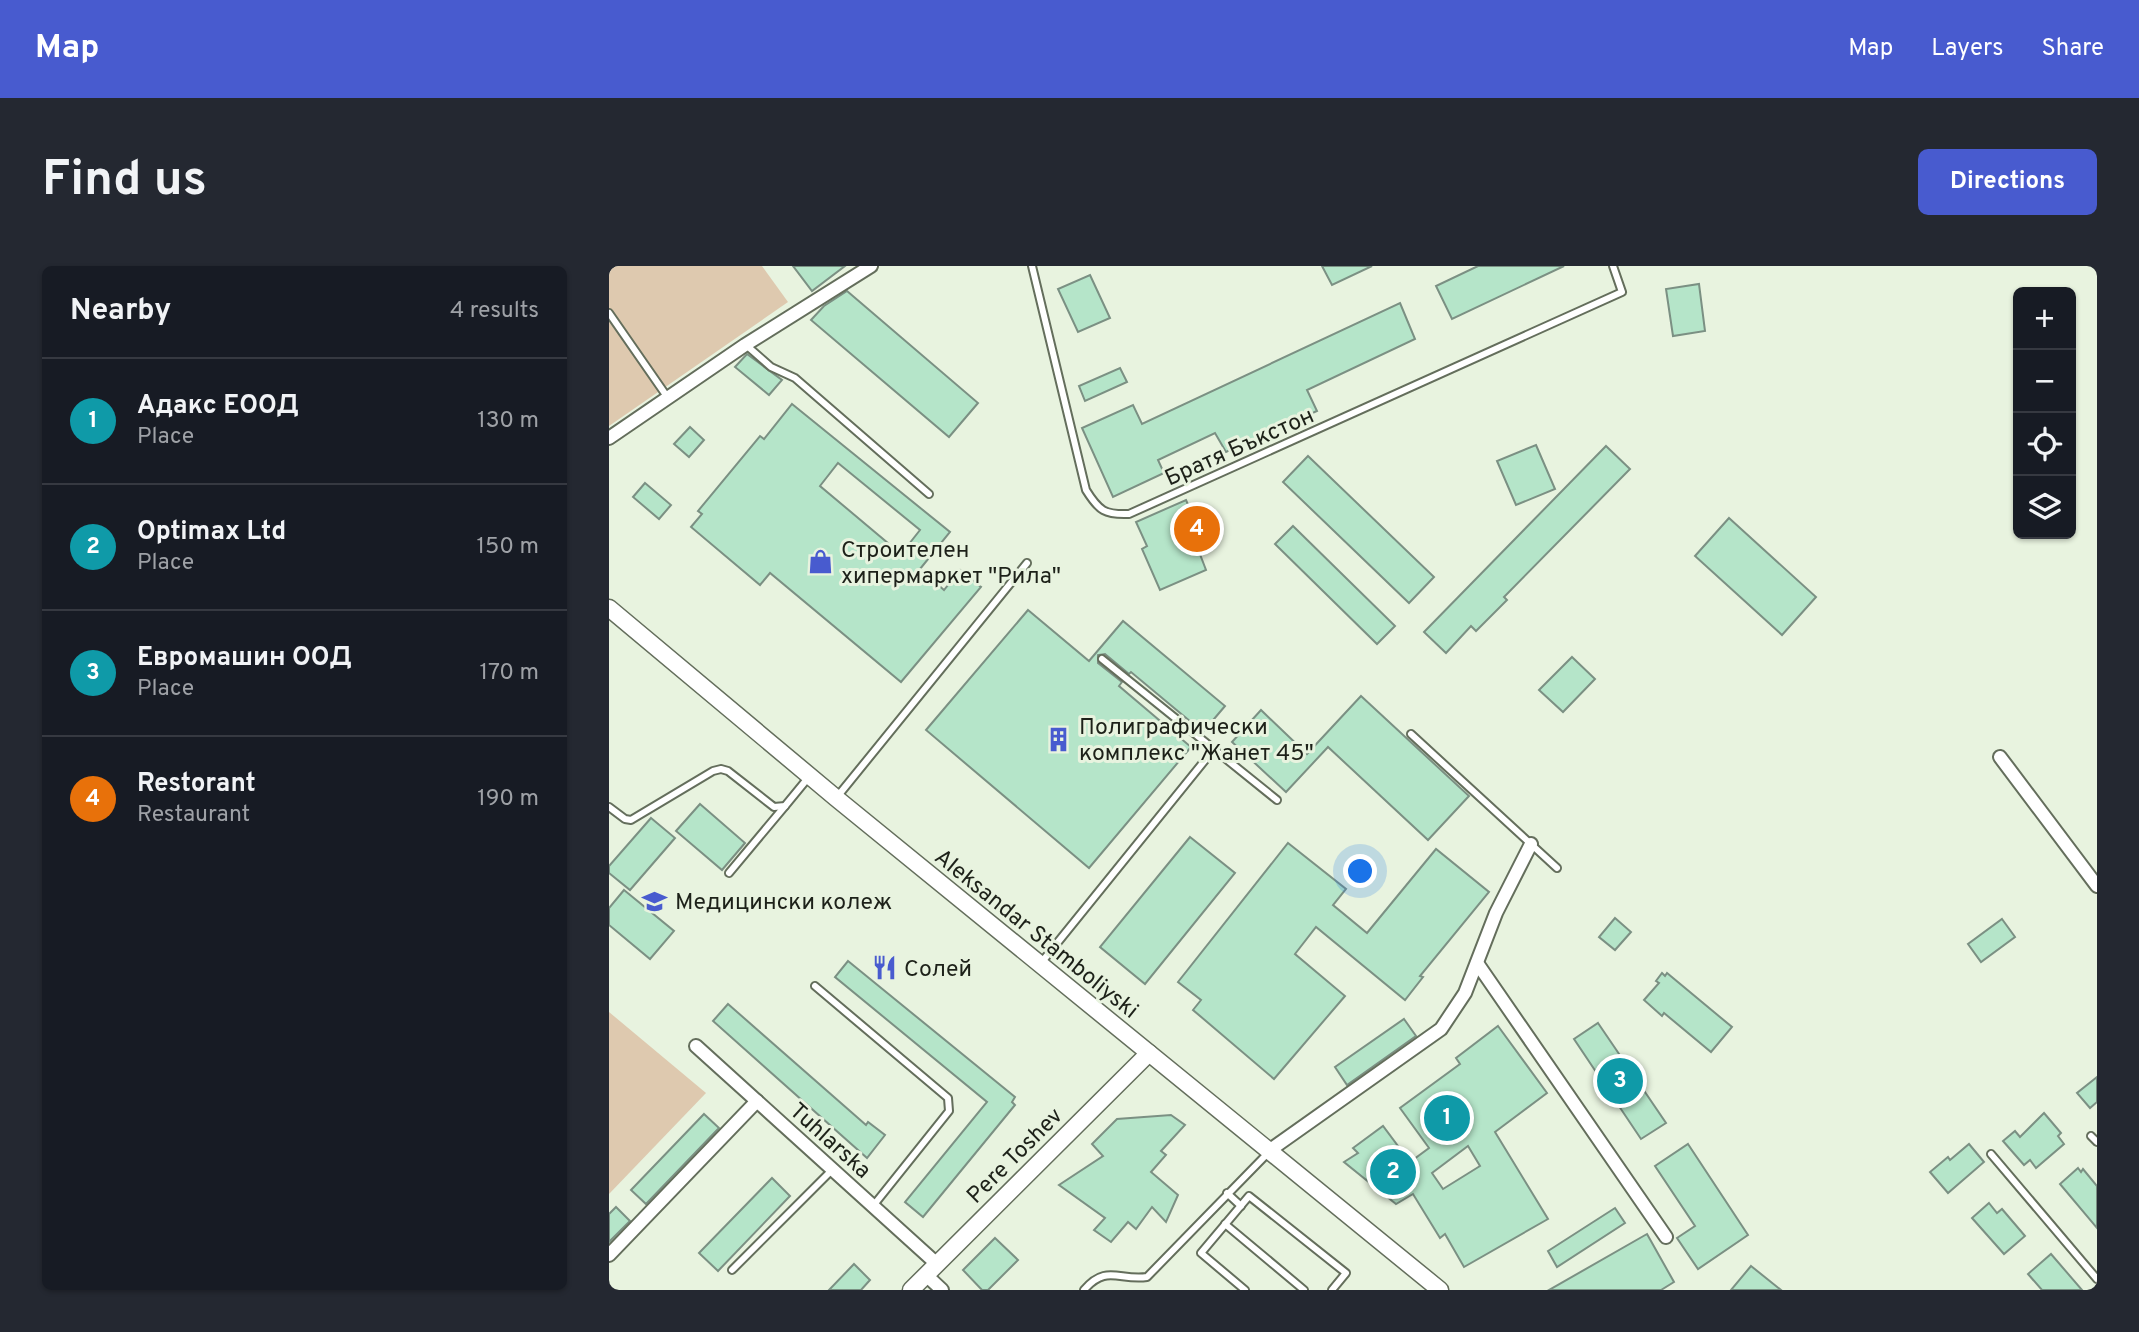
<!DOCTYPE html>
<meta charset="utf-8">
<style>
body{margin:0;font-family:Overpass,sans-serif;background:#242831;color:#f1f3f6}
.controls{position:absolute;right:21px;top:21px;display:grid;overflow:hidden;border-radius:10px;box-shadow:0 2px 5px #0004}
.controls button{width:63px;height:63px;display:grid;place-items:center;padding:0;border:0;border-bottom:2px solid #363941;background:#171b24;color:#f1f3f6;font:35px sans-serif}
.you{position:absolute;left:752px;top:606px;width:24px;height:24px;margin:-18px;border:5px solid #fff;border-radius:50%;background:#1a73e8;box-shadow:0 0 0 10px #1a73e833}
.badge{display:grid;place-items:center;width:46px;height:46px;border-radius:50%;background:#485bcf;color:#fff;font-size:23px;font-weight:700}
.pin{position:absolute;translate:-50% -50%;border:4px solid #fff;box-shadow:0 2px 7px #0006}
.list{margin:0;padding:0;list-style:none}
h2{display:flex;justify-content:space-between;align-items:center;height:91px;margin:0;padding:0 28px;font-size:30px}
h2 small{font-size:23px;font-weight:400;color:#9ea1a6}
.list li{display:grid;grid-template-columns:46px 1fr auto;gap:21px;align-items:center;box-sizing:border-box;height:126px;padding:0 28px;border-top:2px solid #363941}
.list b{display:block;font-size:26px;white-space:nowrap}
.list p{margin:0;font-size:23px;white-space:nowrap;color:#9ea1a6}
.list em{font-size:23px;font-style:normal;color:#9ea1a6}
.icon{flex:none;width:38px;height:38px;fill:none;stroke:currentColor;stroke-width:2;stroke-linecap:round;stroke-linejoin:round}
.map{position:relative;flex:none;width:1488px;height:1024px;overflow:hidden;border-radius:10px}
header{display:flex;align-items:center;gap:42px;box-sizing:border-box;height:98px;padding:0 35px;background:#485bcf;color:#fff}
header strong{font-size:33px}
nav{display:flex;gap:38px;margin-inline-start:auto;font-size:24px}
.intro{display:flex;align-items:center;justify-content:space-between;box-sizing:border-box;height:168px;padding:0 42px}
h1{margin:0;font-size:49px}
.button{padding:18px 32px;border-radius:10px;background:#485bcf;color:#fff;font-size:24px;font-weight:700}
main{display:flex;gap:42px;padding:0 42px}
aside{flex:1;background:#171b24;border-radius:10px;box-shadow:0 2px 5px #0004}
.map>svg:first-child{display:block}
.green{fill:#dec9af}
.building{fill:#b5e5c9;stroke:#7b9083;stroke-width:2;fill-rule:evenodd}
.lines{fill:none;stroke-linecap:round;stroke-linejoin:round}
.lane-casing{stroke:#646e5c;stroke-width:10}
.street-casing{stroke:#646e5c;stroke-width:16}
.secondary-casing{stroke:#646e5c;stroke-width:19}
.lane{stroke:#fff;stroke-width:6}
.street{stroke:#fff;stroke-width:12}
.secondary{stroke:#fff;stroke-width:16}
.labels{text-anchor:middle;stroke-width:6;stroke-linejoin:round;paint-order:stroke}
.street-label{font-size:23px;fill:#1d2119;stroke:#e8f3df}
.poi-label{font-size:23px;fill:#1d2119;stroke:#e8f3df;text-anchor:start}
</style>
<header>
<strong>Map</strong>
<nav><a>Map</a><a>Layers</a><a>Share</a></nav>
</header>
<div class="intro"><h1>Find us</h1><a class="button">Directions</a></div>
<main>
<aside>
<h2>Nearby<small>4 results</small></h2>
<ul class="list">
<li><span class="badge" style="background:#0f9aa8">1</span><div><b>Адакс ЕООД</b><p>Place</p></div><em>130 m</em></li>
<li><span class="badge" style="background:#0f9aa8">2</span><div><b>Optimax Ltd</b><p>Place</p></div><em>150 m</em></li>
<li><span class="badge" style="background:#0f9aa8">3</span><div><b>Евромашин ООД</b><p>Place</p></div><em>170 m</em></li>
<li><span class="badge" style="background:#e8710a">4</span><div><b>Restorant</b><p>Restaurant</p></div><em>190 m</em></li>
</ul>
</aside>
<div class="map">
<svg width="1488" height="1024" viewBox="0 0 1488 1024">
<rect width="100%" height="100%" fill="#e8f3df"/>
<g class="green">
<path d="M 0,0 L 153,0 L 179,36 L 0,160 Z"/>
<path d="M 0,746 L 97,827 L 0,928 Z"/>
</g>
<g class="building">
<path d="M 184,0 L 236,0 L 203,25 Z"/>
<path d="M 713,0 L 763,0 L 723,19 Z"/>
<path d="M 869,0 L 955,0 L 843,53 L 827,20 Z"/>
<path d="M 481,9 L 501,52 L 469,66 L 449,23 Z"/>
<path d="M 1090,18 L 1096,65 L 1064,70 L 1057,23 Z"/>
<path d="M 238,25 L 369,137 L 340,171 L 202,54 L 215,40 Z"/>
<path d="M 791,37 L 806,73 L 698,124 L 708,145 L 617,186 L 606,167 L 549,194 L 555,207 L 504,231 L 473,162 L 524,139 L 533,158 Z"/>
<path d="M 138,88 L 173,114 L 160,129 L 126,101 Z"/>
<path d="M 511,102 L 518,116 L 476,135 L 470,120 Z"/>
<path d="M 183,138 L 341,266 L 311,303 L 335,324 L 351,304 L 372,321 L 292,416 L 161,307 L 151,319 L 82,261 L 93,248 L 89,245 L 151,170 L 155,173 ZM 229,197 L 311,264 L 292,288 L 211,220 Z"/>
<path d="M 81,161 L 95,174 L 80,191 L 65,178 Z"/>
<path d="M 927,179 L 946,223 L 907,239 L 888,195 Z"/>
<path d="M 997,180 L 1021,203 L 895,331 L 898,334 L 867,365 L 862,360 L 837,387 L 815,366 Z"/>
<path d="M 699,190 L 825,311 L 800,337 L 674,216 Z"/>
<path d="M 36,217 L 62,239 L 50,253 L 24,231 Z"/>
<path d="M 577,234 L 587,257 L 589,256 L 595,267 L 584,270 L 597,304 L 551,324 L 533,283 L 538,280 L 527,256 Z"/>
<path d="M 1120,252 L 1207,331 L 1173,369 L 1086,290 Z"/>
<path d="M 684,260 L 786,360 L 768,378 L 666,278 Z"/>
<path d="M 419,344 L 480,395 L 514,355 L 616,440 L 594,466 L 522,406 L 520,408 L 496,388 L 489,389 L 489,397 L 513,416 L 510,420 L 582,481 L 480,602 L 317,464 Z"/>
<path d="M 963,391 L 986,413 L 954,446 L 930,424 Z"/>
<path d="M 752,430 L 860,530 L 819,574 L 719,481 L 677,526 L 623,476 L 652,444 L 698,488 Z"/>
<path d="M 91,538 L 136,577 L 113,604 L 67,565 Z"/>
<path d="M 42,552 L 66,572 L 21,624 L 0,607 L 0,600 Z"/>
<path d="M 581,571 L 626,607 L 536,718 L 491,681 Z"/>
<path d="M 679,577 L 737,623 L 724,639 L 758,667 L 827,583 L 880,626 L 811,710 L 814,711 L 796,734 L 707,661 L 686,688 L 736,730 L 665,813 L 584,744 L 592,734 L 569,716 Z"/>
<path d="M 15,624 L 65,665 L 41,693 L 0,659 L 0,642 Z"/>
<path d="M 1006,652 L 1022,666 L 1006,684 L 990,671 Z"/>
<path d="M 1393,653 L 1406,671 L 1372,696 L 1359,678 Z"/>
<path d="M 239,695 L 406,831 L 403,836 L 406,839 L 314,951 L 296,936 L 378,836 L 226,711 Z"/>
<path d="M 1053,707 L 1056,710 L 1058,707 L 1123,761 L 1102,786 L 1055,747 L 1053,750 L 1035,734 L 1050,717 L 1047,715 Z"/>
<path d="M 119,738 L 257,859 L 259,856 L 276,869 L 258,892 L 104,755 Z"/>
<path d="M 795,753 L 807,770 L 738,819 L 726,801 Z"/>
<path d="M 989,757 L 1057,857 L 1032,873 L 965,773 Z"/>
<path d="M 889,760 L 938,827 L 886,866 L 939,953 L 855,1001 L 836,968 L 831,972 L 804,928 L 787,938 L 735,896 L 749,887 L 744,882 L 774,860 L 801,896 L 820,882 L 791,842 L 851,798 L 847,792 ZM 859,880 L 871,900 L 834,923 L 823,907 Z"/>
<path d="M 1488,811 L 1488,836 L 1481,842 L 1468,827 Z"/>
<path d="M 1435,847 L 1452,867 L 1449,870 L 1455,878 L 1427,902 L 1421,894 L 1415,899 L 1394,875 L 1406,865 L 1411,871 Z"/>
<path d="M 95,848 L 110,862 L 37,938 L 22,924 Z"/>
<path d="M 562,849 L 576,859 L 552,885 L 557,889 L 542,906 L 569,929 L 557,956 L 543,941 L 527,963 L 519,956 L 502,976 L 485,964 L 496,952 L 450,919 L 494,890 L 483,878 L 508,853 Z"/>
<path d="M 1079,878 L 1139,969 L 1089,1003 L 1068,972 L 1086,960 L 1046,900 Z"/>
<path d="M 1360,878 L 1375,896 L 1339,927 L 1321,906 L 1339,891 L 1341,894 Z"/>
<path d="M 1469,902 L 1472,906 L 1474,903 L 1488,920 L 1488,962 L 1451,918 Z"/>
<path d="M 163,912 L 181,930 L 109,1005 L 90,987 Z"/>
<path d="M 1380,937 L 1388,947 L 1393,943 L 1416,970 L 1395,988 L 1363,952 Z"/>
<path d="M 7,941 L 21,955 L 0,976 L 0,948 Z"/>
<path d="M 1006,942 L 1016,957 L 948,1001 L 939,985 Z"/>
<path d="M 1038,968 L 1065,1016 L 1052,1024 L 940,1024 Z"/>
<path d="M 386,972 L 409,994 L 379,1024 L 373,1024 L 354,1004 Z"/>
<path d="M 1442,988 L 1473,1024 L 1433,1024 L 1419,1008 Z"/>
<path d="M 245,998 L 261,1014 L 252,1024 L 220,1024 Z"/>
<path d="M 1142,1000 L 1172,1024 L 1122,1024 Z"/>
</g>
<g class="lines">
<defs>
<g id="lane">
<path d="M 423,0 L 477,224 C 490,245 496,249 520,248 L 1013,26 L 1004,0"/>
<path d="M 0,47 L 59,132"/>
<path d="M 137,79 L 162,101 L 186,112 L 320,228"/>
<path d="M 493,393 L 668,534"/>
<path d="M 802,468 L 948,602"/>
<path d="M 228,531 L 418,297"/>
<path d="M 0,541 L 16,553 L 22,554 L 104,505 L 112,503 L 119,505 L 165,541 L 176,540 L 199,512"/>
<path d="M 120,607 L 176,540"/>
<path d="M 432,697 L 605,483"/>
<path d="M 206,720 L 339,832 L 340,845 L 264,940"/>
<path d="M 1482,870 L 1488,876"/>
<path d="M 1382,888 L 1488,1013"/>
<path d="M 618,927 L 632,940"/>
<path d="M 616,958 L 695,1024"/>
<path d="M 123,1004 L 224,903"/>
<path d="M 475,1024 C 497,998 510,1015 538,1011 L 659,887"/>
<path d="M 636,1024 L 592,987 L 640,930 L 737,1007 L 723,1024"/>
</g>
<g id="street">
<path d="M 0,172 L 136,79 L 262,0"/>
<path d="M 1391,491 L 1488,620"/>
<path d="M 868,697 L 1057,971"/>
<path d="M 87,780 L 328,998"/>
<path d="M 661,884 L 832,763 L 856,727 L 887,647 L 922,578"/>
<path d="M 0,989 L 148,835"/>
<path d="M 317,1009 L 333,1024"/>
</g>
<g id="secondary">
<path d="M 0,342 L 227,532 L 831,1024"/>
<path d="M 302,1024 L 540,787"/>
</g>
</defs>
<use href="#lane" class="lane-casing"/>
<use href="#street" class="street-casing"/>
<use href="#secondary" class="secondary-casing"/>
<use href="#lane" class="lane"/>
<use href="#street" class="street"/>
<use href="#secondary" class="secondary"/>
</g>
<defs>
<symbol id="shop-bare" viewBox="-9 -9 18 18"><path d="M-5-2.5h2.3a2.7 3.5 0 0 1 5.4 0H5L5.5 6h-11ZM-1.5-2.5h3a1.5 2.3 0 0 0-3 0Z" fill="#485bcf" stroke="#e8f3df" stroke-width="2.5" paint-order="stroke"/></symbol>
<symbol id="building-bare" viewBox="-9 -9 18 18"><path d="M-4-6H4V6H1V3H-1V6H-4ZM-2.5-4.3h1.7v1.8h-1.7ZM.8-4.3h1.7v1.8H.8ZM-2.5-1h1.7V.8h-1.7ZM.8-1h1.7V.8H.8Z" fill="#485bcf" stroke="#e8f3df" stroke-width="2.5" paint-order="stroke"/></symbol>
<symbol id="university-bare" viewBox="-9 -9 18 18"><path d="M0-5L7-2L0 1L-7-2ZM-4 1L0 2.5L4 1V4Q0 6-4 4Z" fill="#485bcf" stroke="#e8f3df" stroke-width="2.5" paint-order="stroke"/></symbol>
<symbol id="restaurant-bare" viewBox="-9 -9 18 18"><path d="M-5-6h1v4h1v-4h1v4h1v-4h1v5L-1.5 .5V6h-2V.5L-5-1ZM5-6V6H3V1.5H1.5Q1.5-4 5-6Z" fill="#485bcf" stroke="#e8f3df" stroke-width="2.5" paint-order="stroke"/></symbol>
</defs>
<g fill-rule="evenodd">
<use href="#shop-bare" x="194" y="278" width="35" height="35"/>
<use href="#building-bare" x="432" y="456" width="35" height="35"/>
<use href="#university-bare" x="28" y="618" width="35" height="35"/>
<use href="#restaurant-bare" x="258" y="684" width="35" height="35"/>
</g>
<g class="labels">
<g class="street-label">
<text transform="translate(630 180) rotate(-24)" y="8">Братя Бъкстон</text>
<text transform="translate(428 667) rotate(39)" y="8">Aleksandar Stamboliyski</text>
<text transform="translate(222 874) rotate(42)" y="8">Tuhlarska</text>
<text transform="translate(405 889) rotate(-45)" y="8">Pere Toshev</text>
</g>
<g class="poi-label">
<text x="232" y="291">Строителен<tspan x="232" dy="26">хипермаркет "Рила"</tspan></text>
<text x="470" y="468">Полиграфически<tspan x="470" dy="26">комплекс "Жанет 45"</tspan></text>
<text x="66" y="643">Медицински колеж</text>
<text x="295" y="710">Солей</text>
</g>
</g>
</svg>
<div class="controls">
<button>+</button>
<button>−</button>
<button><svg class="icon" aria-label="locate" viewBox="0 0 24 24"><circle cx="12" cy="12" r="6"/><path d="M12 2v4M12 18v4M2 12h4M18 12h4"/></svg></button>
<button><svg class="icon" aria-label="layers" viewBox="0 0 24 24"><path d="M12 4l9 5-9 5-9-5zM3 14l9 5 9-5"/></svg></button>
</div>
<div class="you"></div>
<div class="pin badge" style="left:838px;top:852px;background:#0f9aa8">1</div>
<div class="pin badge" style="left:784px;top:906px;background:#0f9aa8">2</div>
<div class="pin badge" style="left:1011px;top:815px;background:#0f9aa8">3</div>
<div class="pin badge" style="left:588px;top:263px;background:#e8710a">4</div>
</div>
</main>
